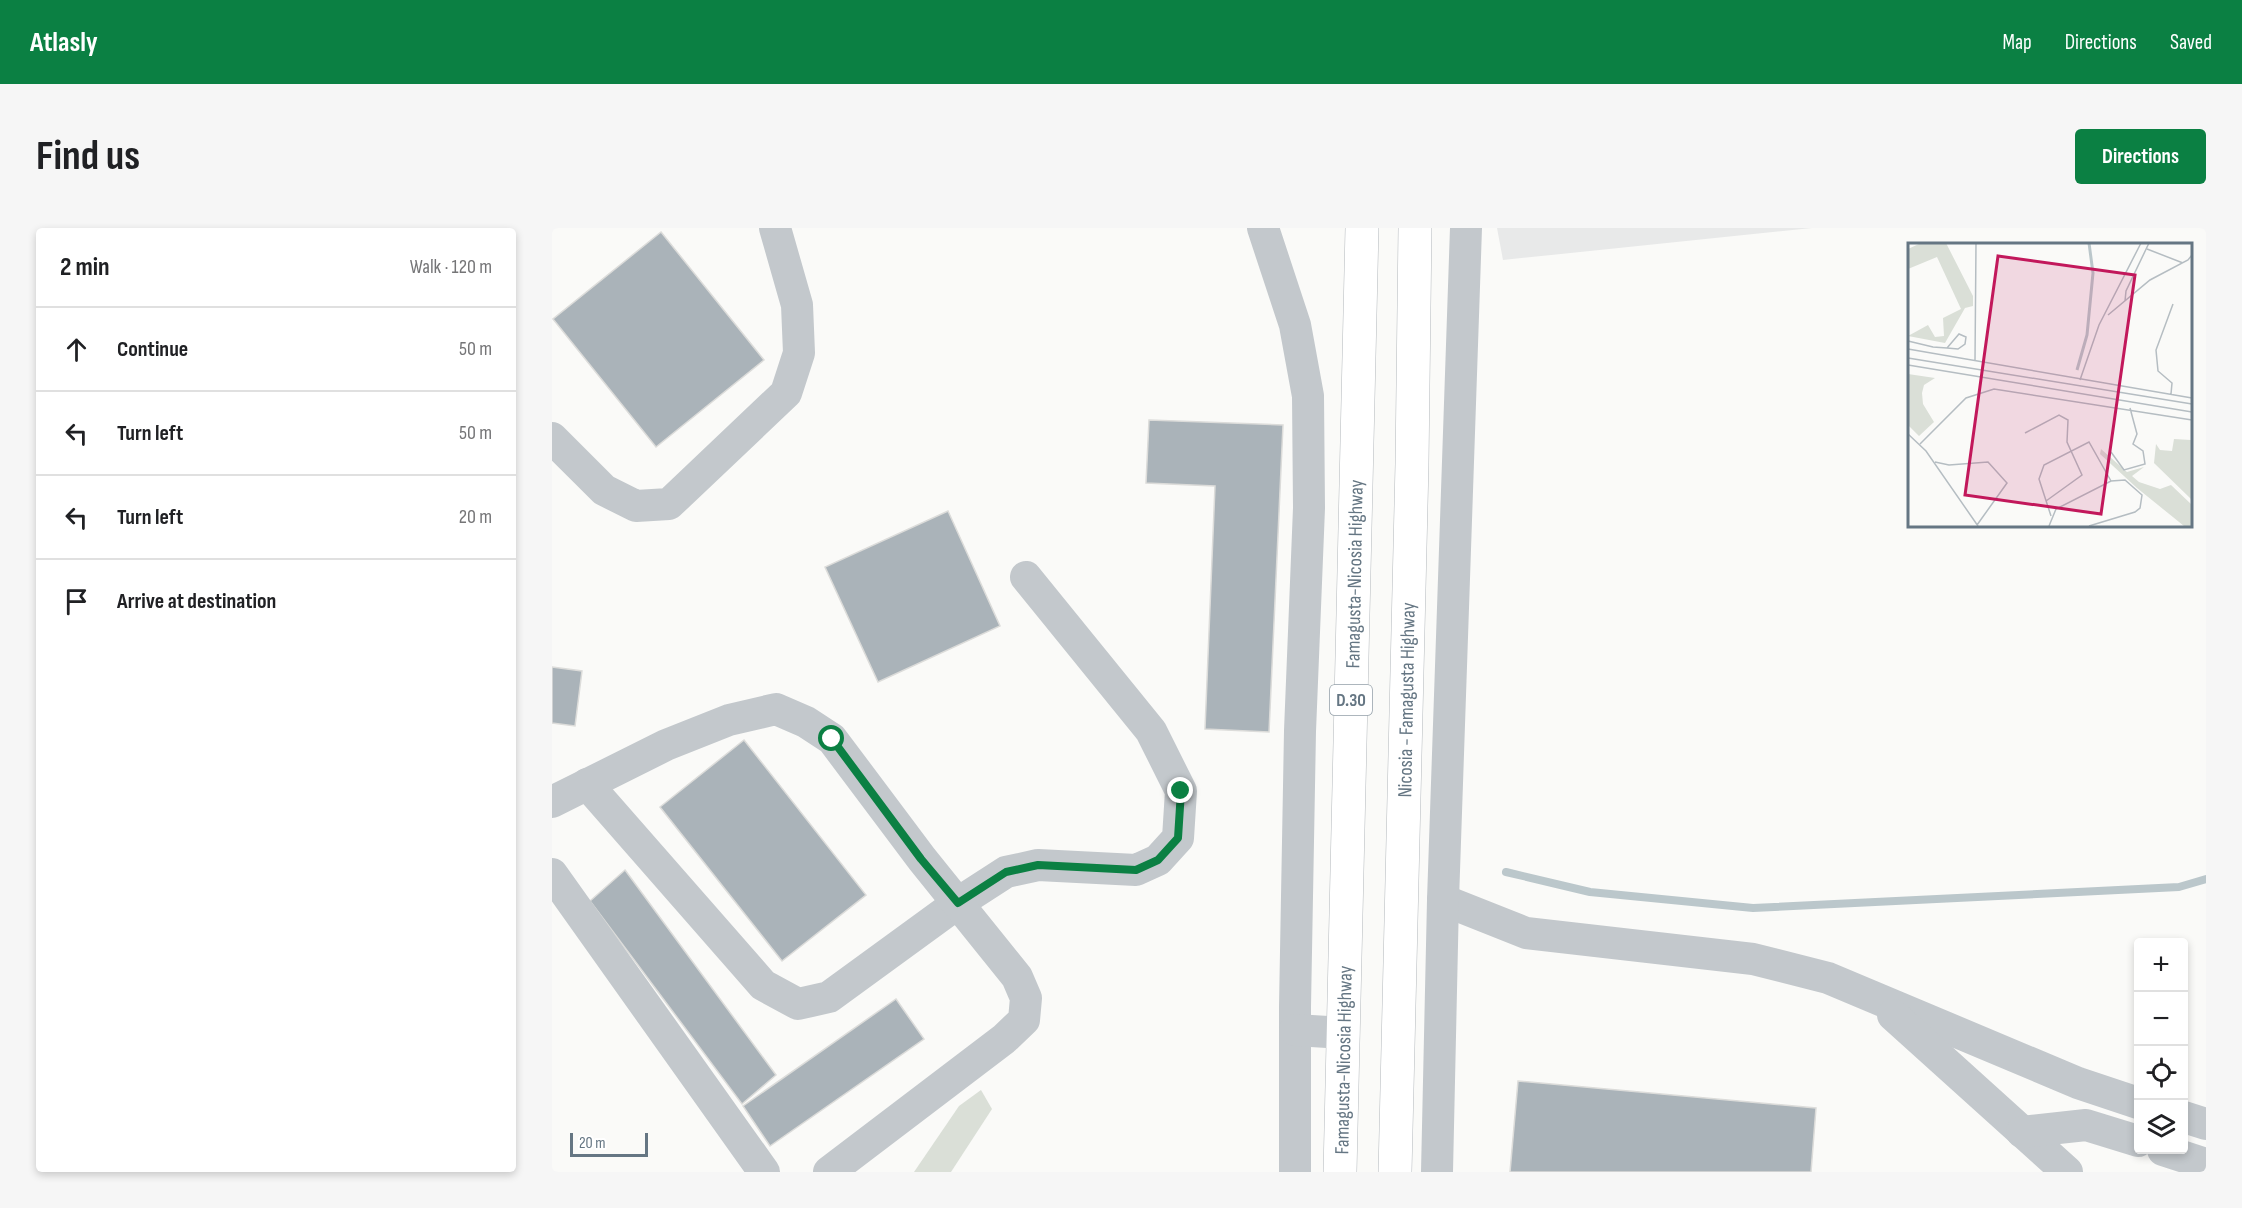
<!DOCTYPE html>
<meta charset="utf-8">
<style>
body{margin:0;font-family:"Sofia Sans Condensed",sans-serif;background:#f6f6f6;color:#202124}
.controls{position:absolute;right:18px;bottom:18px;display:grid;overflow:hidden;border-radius:6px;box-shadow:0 3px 9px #0003}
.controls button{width:54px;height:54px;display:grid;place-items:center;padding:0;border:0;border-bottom:2px solid #e0e0e0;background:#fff;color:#202124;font:30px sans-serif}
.scale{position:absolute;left:18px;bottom:15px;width:78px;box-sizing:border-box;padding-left:6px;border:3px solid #657683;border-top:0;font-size:16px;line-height:21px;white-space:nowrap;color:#657683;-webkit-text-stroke:4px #fff;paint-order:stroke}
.stop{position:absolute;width:18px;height:18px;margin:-14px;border:4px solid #0b8043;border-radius:50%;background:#fff}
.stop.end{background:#0b8043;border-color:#fff;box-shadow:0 2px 6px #0008}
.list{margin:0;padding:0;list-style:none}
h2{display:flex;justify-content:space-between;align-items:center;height:78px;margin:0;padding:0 24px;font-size:26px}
h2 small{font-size:20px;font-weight:400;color:#757577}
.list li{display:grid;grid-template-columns:39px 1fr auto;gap:18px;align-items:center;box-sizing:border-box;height:84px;padding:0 24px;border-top:2px solid #e0e0e0}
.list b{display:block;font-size:22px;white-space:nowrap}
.list em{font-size:20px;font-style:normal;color:#757577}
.icon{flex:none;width:33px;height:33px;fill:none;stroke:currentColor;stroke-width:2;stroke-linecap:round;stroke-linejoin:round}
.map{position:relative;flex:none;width:1654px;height:944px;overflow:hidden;border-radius:6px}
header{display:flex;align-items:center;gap:36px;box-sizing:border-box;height:84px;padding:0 30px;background:#0b8043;color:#fff}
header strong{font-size:28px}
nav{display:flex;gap:33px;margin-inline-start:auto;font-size:21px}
.intro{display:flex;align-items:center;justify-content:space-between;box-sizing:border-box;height:144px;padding:0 36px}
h1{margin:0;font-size:42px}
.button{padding:15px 27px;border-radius:6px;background:#0b8043;color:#fff;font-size:21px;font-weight:700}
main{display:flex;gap:36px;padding:0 36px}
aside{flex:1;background:#fff;border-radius:6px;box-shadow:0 3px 9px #0003}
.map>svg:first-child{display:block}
.built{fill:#e8e9e9}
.green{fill:#dadfd7}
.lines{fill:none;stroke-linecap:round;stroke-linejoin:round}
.stream{stroke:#bbc7cb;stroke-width:8}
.building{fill:#aab3b9;stroke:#dcdcda;stroke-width:1.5}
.highway-casing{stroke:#b4b9bd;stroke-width:34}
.minor{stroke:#c3c8cc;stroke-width:32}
.highway{stroke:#fff;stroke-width:33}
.route{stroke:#0b8043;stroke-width:8}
.labels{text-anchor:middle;stroke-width:6;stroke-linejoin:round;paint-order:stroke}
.shield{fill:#fff;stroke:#939fa8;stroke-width:1.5}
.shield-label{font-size:18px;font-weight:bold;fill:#657683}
.street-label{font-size:20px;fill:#657683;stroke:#fff}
.inset-river{fill:none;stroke:#bbc7cb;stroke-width:3}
.inset-road{fill:none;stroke:#b5bdc2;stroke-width:1.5}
.view{fill:#c2185b;fill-opacity:0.15;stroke:#c2185b;stroke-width:3}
.inset-edge{fill:none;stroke:#657683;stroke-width:3}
</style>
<header>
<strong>Atlasly</strong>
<nav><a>Map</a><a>Directions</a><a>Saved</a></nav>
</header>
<div class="intro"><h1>Find us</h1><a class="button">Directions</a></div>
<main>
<aside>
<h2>2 min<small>Walk · 120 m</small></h2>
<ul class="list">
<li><svg class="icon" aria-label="ahead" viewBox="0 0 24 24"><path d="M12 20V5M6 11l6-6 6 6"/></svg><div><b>Continue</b></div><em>50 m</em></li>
<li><svg class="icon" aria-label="left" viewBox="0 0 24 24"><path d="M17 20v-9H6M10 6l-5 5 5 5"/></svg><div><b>Turn left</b></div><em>50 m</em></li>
<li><svg class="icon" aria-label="left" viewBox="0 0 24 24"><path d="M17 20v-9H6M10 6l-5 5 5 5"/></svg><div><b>Turn left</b></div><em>20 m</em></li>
<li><svg class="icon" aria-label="arrive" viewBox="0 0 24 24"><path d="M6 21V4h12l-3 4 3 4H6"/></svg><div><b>Arrive at destination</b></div></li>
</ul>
</aside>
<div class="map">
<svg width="1654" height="944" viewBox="0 0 1654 944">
<rect width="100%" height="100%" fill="#fafaf8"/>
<path class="built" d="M 945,0 L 1260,0 L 951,32 Z"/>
<path class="green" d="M 429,862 L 440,881 L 399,944 L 362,944 L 407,878 Z"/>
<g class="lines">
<path class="stream" d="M 954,644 L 1038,664 L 1201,680 L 1627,659 L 1654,651"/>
</g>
<g class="building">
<path d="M 109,4 L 212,132 L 104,219 L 1,91 Z"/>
<path d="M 597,192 L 731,197 L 717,504 L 653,501 L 663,258 L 594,255 Z"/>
<path d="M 396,283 L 448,398 L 326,454 L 273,339 Z"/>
<path d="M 0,439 L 30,443 L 23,498 L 0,495 Z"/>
<path d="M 192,512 L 314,667 L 230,733 L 108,579 Z"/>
<path d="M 73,642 L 224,847 L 190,876 L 38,673 Z"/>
<path d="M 344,771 L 372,811 L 218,918 L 191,878 Z"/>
<path d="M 966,853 L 1264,880 L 1259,944 L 958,944 Z"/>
</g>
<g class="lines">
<defs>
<g id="highway">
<path d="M 788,944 L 810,0"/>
<path d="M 843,944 L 860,236 L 863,0"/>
</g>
</defs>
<use href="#highway" class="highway-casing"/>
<g class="minor">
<path d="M 711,0 L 743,97 L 756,168 L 757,280 L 748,503 L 743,779 L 743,944"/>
<path d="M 0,210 L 52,262 L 84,278 L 117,276 L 234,165 L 247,125 L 245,77 L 223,0"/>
<path d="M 35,556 L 211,757 L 246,776 L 277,769 L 406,675 L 454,644 L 486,637 L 584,642 L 606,632 L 626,610 L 629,563 L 599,503 L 474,349"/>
<path d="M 0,574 L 114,517 L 177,492 L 224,481 L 254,494 L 280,511 L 370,631 L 465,749 L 474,770 L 472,792 L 452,811 L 277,944"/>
<path d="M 0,646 L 212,944"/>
<path d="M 891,672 L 974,705 L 1201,731 L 1276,750 L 1526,855 L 1586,875"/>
<path d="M 1341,787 L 1515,944"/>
<path d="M 743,802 L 792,805"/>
<path d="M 1632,889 L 1654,896"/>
<path d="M 1470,904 L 1534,897 L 1586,913"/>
<path d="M 1611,922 L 1654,936"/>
<path d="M 885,944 L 891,672 L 914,0"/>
</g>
<use href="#highway" class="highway"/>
</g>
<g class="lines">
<path class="route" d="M 280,511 L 369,631 L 406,675 L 454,644 L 486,637 L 584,642 L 606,632 L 626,610 L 629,563"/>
</g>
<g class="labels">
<rect class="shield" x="778" y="457" width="42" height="30" rx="4.5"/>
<g class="shield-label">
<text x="799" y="478">D.30</text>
</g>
<g class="street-label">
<text transform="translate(802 346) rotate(-89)" y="7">Famagusta-Nicosia Highway</text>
<text transform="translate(854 472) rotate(-89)" y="7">Nicosia - Famagusta Highway</text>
<text transform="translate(791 832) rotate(-89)" y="7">Famagusta-Nicosia Highway</text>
</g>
</g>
<g transform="translate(1356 15)">
<rect width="284" height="284" fill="#fafaf8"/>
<path d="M 13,0 L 38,0 L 65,53 L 65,63 L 57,65 L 37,100 L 0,93 L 20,82 L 27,94 L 36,93 L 35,75 L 53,66 L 29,14 L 0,26 L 0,6 ZM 0,131 L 27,135 L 16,142 L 14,150 L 15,161 L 26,179 L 11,193 L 0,182 ZM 266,196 L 283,197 L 283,256 L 246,220 L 248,201 L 252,207 L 264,208 ZM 193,206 L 219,229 L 236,224 L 224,233 L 231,239 L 252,246 L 263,242 L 283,261 L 283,283 L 276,283 L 229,245 L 192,211 Z" fill="#dadfd7"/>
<path class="inset-river" d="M 169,127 L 179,92 L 185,30 L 181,0"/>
<path class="inset-road" d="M 239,6 L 275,20M 217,58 L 218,48 L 241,0M 200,72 L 242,37 L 280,17 L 284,12M 0,98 L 25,104 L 39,105 L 50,106 L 57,101 L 58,94 L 51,91 L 39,105M 0,106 L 284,155M 0,115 L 284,161M 67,118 L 68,0M 0,122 L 284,169M 172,137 L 191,82 L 233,0M 263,151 L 264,140 L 250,128 L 248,107 L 265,61M 117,190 L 151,172 L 160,177 L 159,199 L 174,232 L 138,258M 0,191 L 18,208 L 70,283M 12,201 L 58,155 L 86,146 L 284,177M 203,209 L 216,227 L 237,221 L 235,208 L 225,201 L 229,191 L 222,165M 27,219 L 41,222 L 80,219 L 99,240 L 69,282M 143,273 L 131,236 L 136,222 L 181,199 L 203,238M 141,283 L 148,266 L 203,238 L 217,237 L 234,252 L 232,265 L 227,269 L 181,283"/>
<path class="view" d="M 90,13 L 227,32 L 193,271 L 57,252 Z"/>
<rect width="284" height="284" class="inset-edge"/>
</g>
</svg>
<div class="controls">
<button>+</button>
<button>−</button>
<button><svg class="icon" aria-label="locate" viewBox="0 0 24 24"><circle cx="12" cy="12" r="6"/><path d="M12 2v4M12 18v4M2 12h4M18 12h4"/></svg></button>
<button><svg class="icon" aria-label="layers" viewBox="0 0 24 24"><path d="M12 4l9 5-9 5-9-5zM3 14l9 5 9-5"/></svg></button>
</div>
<div class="scale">20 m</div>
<div class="stop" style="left:280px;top:511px"></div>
<div class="stop end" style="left:629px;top:563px"></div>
</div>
</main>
